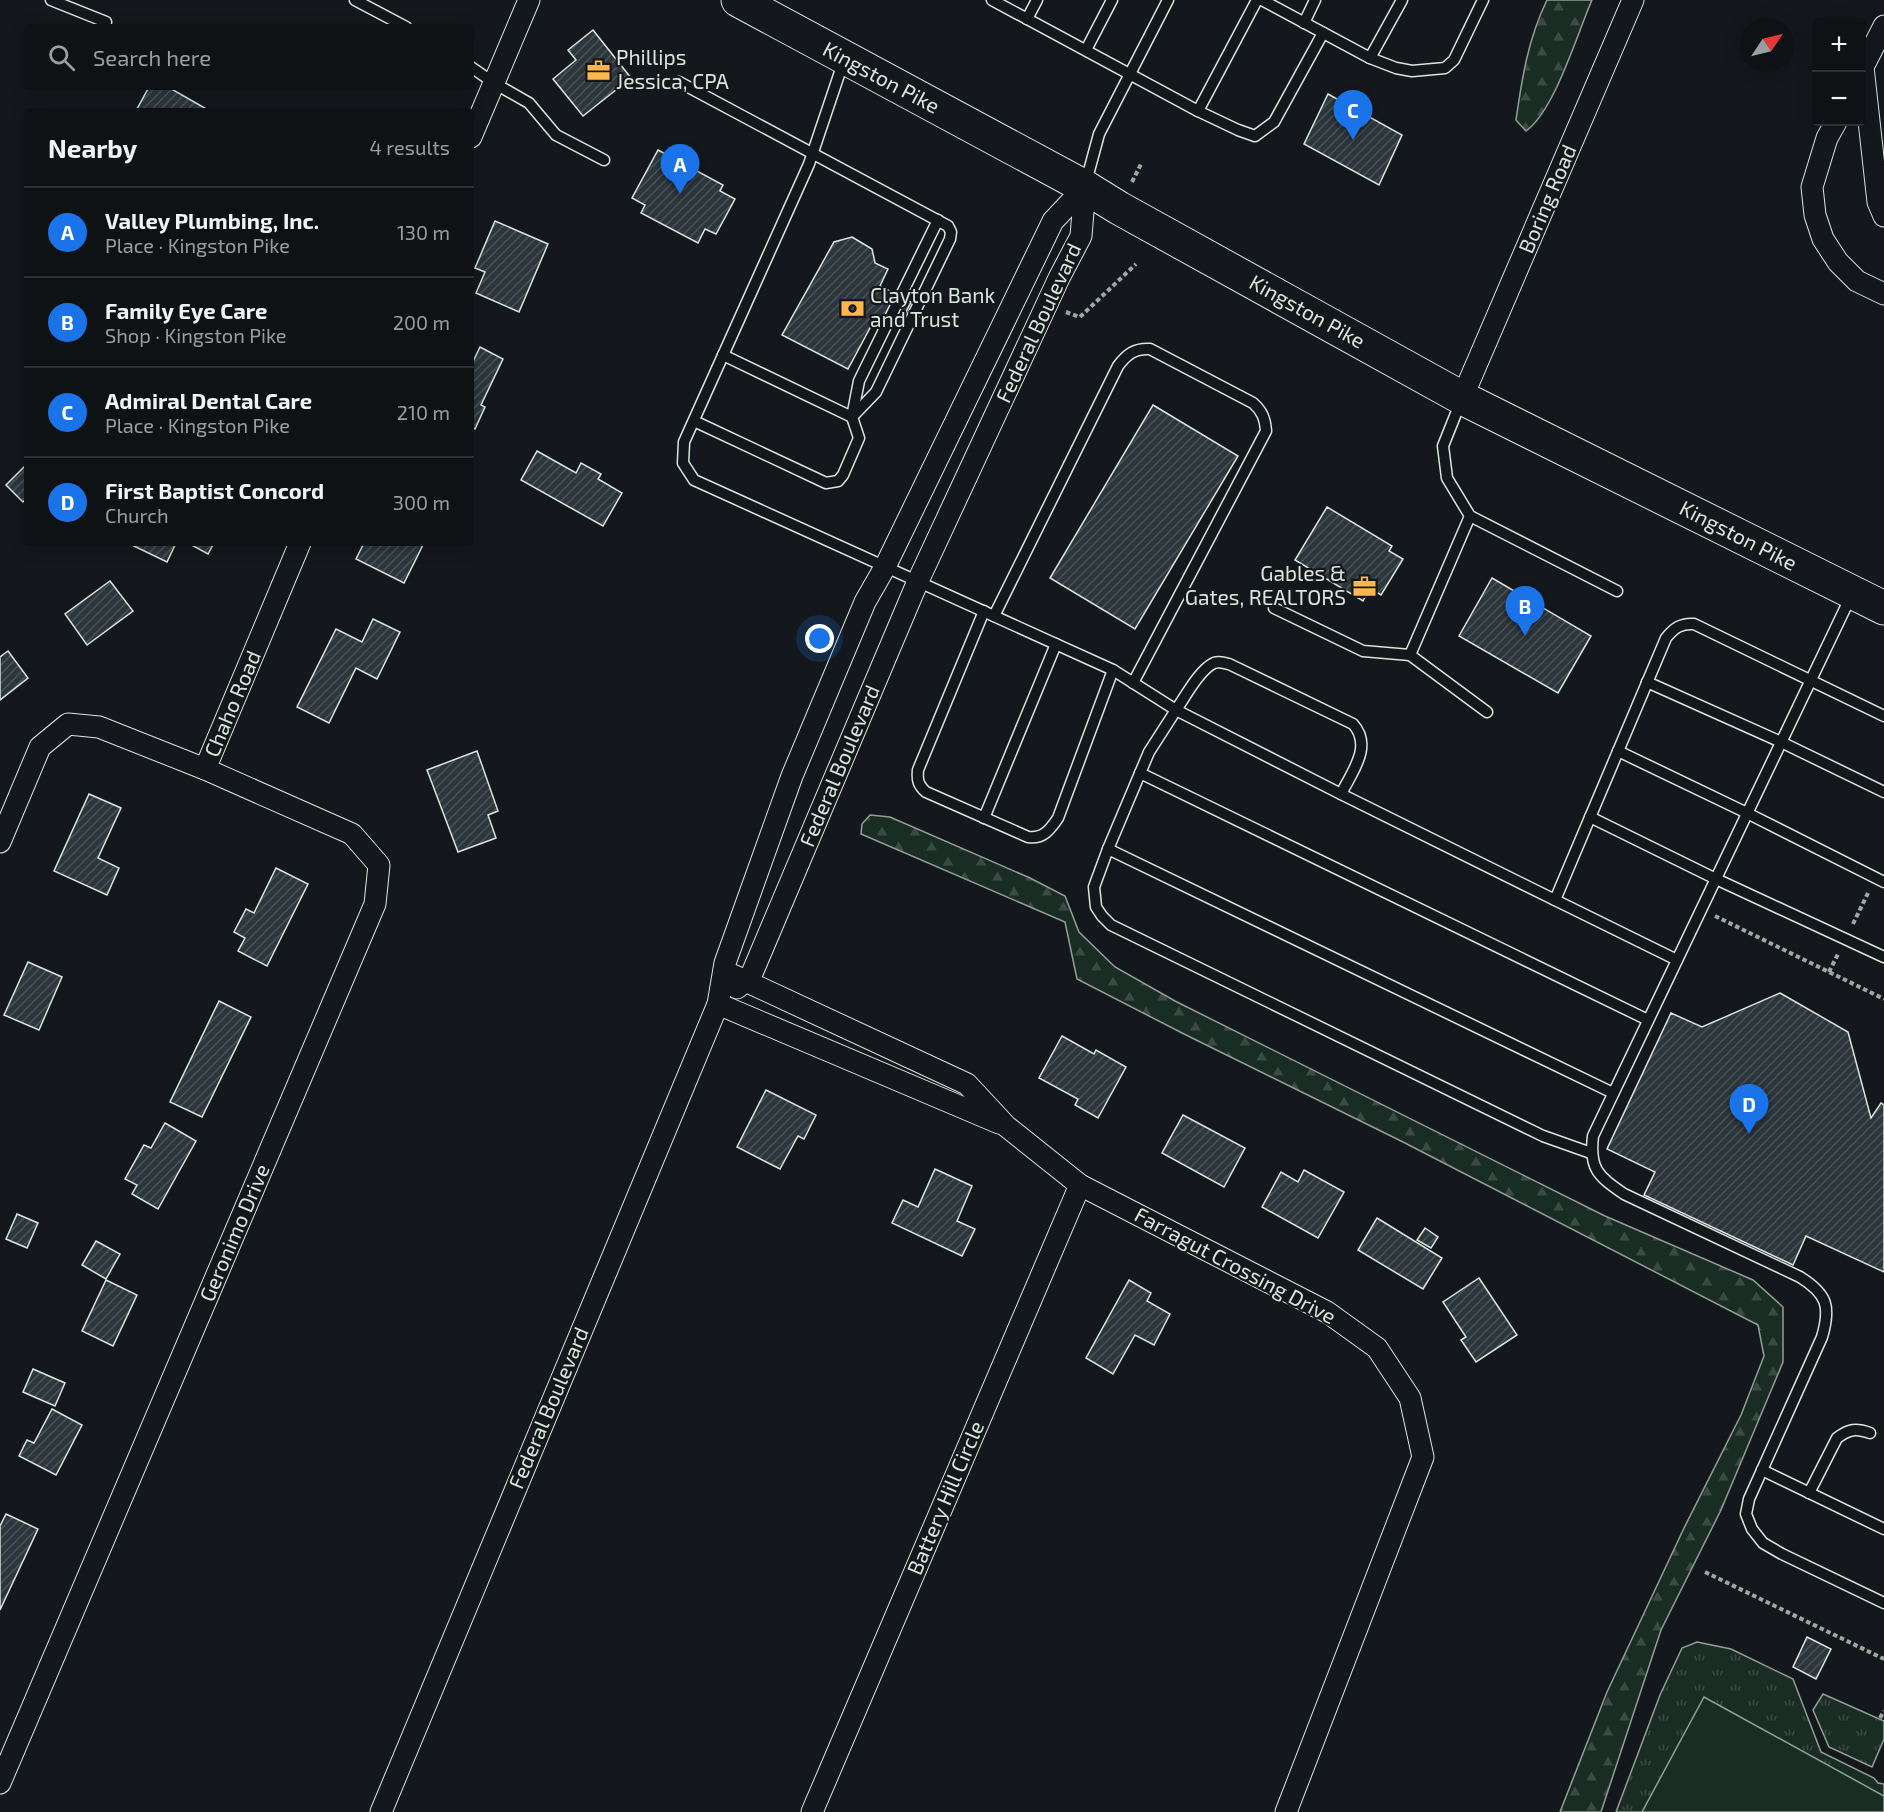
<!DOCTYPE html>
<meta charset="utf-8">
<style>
body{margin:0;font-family:"Exo 2",sans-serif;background:#1d2022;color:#f1f3f6}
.controls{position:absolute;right:18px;top:18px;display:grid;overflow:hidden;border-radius:6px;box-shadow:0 3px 15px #0003}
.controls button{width:54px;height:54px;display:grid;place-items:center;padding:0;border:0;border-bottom:2px solid #2f3234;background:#0f1215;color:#f1f3f6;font:30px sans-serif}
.compass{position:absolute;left:1740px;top:18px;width:54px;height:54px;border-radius:50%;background:#0f1215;box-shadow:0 3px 15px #0003;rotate:55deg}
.you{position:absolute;left:820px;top:639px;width:21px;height:21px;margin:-15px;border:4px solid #fff;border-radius:50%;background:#1a73e8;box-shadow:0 0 0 9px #1a73e833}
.badge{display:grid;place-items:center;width:39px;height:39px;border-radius:50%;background:#1a73e8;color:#fff;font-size:20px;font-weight:700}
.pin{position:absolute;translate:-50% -50px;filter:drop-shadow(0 2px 3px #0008)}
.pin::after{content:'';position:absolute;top:32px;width:21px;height:18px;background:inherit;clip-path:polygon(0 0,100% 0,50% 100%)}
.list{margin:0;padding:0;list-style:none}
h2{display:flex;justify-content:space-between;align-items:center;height:78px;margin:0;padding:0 24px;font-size:26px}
h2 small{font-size:20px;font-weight:400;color:#9b9ea0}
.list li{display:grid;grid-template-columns:39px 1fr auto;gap:18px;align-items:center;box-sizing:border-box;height:90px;padding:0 24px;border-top:2px solid #2f3234}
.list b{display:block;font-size:22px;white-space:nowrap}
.list p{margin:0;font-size:20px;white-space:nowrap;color:#9b9ea0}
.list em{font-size:20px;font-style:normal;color:#9b9ea0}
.icon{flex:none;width:33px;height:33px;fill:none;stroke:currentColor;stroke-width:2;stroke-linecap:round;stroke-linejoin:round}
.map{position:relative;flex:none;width:1884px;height:1812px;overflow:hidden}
.search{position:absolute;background:#0f1215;box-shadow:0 3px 15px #0003;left:24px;top:24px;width:450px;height:66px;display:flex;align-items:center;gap:15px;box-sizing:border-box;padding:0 21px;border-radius:6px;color:#9b9ea0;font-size:22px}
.panel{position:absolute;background:#0f1215;box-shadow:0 3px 15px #0003;left:24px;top:108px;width:450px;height:438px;border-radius:6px}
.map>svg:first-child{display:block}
.grass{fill:url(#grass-tufts);stroke:#939e99;stroke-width:1.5}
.forest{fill:url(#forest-firs);stroke:#939e99;stroke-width:1.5}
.garden{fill:#1a2d24;stroke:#939e99;stroke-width:1.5}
.building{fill:url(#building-hatch);stroke:#d8e6dc;stroke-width:1.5}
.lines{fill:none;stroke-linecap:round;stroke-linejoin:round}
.service-casing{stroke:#d8e6dc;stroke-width:13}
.minor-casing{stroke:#d8e6dc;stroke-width:23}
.primary-casing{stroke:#d8e6dc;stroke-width:35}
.path{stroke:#9da8a2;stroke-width:4;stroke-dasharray:4.5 3;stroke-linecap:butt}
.service{stroke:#14181c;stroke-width:10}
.minor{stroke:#14181c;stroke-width:21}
.primary{stroke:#14181c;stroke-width:33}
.labels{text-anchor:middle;stroke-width:4.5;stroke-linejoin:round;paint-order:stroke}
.poi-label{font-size:21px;fill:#d8e6dc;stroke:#14181c;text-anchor:start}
.street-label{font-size:21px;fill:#d8e6dc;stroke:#14181c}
</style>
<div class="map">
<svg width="1884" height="1812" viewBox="0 0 1884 1812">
<defs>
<pattern id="grass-tufts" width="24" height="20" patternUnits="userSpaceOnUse" patternTransform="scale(1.5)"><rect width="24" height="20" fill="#1a2d24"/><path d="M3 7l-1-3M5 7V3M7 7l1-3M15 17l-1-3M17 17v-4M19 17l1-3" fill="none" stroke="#3b4b43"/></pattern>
<pattern id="forest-firs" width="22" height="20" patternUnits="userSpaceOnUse" patternTransform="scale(1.5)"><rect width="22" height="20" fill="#1a2d24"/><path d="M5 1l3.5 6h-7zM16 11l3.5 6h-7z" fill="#3b4b43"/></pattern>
<pattern id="building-hatch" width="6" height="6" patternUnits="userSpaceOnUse" patternTransform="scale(1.5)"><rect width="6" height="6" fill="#2c363c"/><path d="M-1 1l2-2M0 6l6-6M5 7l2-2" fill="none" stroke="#4a5358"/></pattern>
</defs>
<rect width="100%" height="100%" fill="#14181c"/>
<g class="grass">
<path d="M 1697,1642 L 1731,1649 L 1793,1679 L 1821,1752 L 1874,1778 L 1878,1783 L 1884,1784 L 1884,1812 L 1616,1812 L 1660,1695 L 1682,1648 Z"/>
<path d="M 1823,1694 L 1884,1721 L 1884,1739 L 1872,1767 L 1829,1747 L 1813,1710 Z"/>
</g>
<g class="forest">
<path d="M 1547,0 L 1592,0 C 1577,34 1555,110 1526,131 L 1516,120 C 1522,78 1528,39 1547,0 Z"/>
<path d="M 870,815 L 890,817 L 1030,878 L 1065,896 L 1079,932 L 1115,967 L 1175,1001 L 1605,1216 L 1753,1280 L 1783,1307 L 1783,1362 L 1721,1510 L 1661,1630 L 1601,1812 L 1560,1812 L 1607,1692 L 1684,1528 L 1741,1415 L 1764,1356 L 1758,1325 L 1403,1142 L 1186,1035 L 1077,979 L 1065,922 L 861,834 L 862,824 Z"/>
</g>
<path class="garden" d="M 1704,1697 L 1884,1796 L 1884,1812 L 1642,1812 Z"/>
<g class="building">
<path d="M 593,30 L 631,78 L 583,116 L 553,79 L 576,60 L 568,50 Z"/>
<path d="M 149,87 L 168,87 L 210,111 L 141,111 L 137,109 Z"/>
<path d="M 1328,94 L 1402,135 L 1379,185 L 1304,144 Z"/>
<path d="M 658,150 L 723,185 L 720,191 L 735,199 L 716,234 L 705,229 L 698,243 L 641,213 L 645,205 L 632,198 Z"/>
<path d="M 495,221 L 548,244 L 519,312 L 476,293 L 485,272 L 475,268 Z"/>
<path d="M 852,237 L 872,249 L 875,263 L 888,269 L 880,286 L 911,302 L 899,326 L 877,315 L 848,369 L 782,335 L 834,242 Z"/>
<path d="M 480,347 L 503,359 L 481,405 L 485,407 L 475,429 L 471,427 L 471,366 Z"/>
<path d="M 1153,405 L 1238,456 L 1135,629 L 1050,578 Z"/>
<path d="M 537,451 L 576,473 L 581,463 L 601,474 L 598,479 L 622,493 L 603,526 L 521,480 Z"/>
<path d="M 25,466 L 27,468 L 27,498 L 23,502 L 6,485 Z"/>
<path d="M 1327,507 L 1392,546 L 1389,551 L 1403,559 L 1381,595 L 1370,588 L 1363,601 L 1295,560 Z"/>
<path d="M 135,543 L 176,543 L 167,562 L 134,546 Z"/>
<path d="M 188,543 L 214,543 L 208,554 Z"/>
<path d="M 364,543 L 424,543 L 404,583 L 356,559 Z"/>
<path d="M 1492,578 L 1591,636 L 1558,693 L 1459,636 Z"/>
<path d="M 110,581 L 133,611 L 87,645 L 65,614 Z"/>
<path d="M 373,619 L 400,632 L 377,679 L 356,668 L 329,723 L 297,707 L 336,629 L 362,642 Z"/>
<path d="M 8,651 L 28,678 L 0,700 L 0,657 Z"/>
<path d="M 477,751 L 498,811 L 488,815 L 496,838 L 458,852 L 427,770 Z"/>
<path d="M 89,794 L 121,808 L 98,858 L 119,868 L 107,895 L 54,871 Z"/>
<path d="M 276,868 L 308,884 L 267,966 L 238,951 L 245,938 L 234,932 L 246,909 L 254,913 Z"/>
<path d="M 28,962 L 62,977 L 39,1030 L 4,1015 Z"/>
<path d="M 1780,993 L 1848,1032 L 1871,1118 L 1881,1103 L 1884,1105 L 1884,1272 L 1806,1236 L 1793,1265 L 1644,1195 L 1655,1172 L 1607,1149 L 1671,1013 L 1702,1027 Z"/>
<path d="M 219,1001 L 251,1017 L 202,1117 L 170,1102 Z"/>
<path d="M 1062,1036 L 1094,1054 L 1096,1050 L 1126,1067 L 1098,1118 L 1075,1105 L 1078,1099 L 1039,1078 Z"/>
<path d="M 766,1090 L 816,1115 L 804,1139 L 798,1136 L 780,1169 L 737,1147 Z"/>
<path d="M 1183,1115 L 1245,1148 L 1224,1187 L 1162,1153 Z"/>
<path d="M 165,1123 L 196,1141 L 158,1209 L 132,1194 L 137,1185 L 125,1179 L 144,1145 L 151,1148 Z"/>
<path d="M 935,1169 L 972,1186 L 957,1221 L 975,1229 L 962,1256 L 892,1223 L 903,1200 L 918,1207 Z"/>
<path d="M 1304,1170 L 1344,1192 L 1318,1238 L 1262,1207 L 1281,1172 L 1298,1182 Z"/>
<path d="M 17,1214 L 38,1223 L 27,1248 L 6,1239 Z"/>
<path d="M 1377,1218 L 1442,1258 L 1423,1289 L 1358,1250 Z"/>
<path d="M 1425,1228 L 1438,1237 L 1431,1248 L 1417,1240 Z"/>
<path d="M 96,1241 L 120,1254 L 106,1279 L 82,1265 Z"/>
<path d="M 1479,1278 L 1517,1335 L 1476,1362 L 1461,1340 L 1466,1337 L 1443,1302 Z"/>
<path d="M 106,1280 L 137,1295 L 113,1346 L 82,1331 Z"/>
<path d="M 1129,1280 L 1151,1293 L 1147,1301 L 1170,1314 L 1154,1345 L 1135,1335 L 1113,1374 L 1086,1358 Z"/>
<path d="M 33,1369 L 65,1383 L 55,1406 L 23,1392 Z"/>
<path d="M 52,1409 L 82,1425 L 56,1475 L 19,1456 L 27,1440 L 34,1443 Z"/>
<path d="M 6,1514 L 38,1529 L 0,1610 L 0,1526 Z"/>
<path d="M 1807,1637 L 1831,1649 L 1816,1679 L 1793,1667 Z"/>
</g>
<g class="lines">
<defs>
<g id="service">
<path d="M 51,0 L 106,22"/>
<path d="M 355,0 L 406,27"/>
<path d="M 992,0 L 1198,111 L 1238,130 L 1255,136 L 1274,122 L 1323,33"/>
<path d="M 1262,0 L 1370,58 L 1396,68 L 1412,71 L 1445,68 L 1454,60 L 1483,0"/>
<path d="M 1027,19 L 1037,0"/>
<path d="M 1304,23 L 1315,0"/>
<path d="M 1086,50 L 1112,0"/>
<path d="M 1370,58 L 1402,0"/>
<path d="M 844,60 L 809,164 L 684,442 L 683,463 L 694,480 L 1113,670 L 1176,710 C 1185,697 1200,669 1214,663 C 1219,661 1224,663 1229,664 L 1353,724 C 1373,746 1352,772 1341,794"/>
<path d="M 471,67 L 494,83 L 529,103 L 556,135 L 604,160"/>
<path d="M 679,82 L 948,226 L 951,232 L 950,239 L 876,392 L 852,417"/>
<path d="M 1198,111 L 1257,0"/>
<path d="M 1086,182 L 1099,134 L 1168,0"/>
<path d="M 723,355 L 852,417"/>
<path d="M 1461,401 L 1443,446 L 1447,478 L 1470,516 L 1617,591"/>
<path d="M 694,421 L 826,483 L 838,481 L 843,475 L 859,438 L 852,417 L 859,381 L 938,220"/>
<path d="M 1852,594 L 1593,1136 C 1589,1169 1598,1176 1624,1194 L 1800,1277 C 1827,1294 1831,1306 1822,1337 L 1749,1499 L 1746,1514 L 1752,1529 L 1763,1543 L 1782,1554 L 1884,1603"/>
<path d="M 1274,608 L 1363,651 L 1410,655 L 1487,712"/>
<path d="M 984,611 L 918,770 C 917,780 918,785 926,792 L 1028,837 C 1043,839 1050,830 1058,818 L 1113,670"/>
<path d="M 994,616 L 1118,366 C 1127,354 1135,348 1150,349 L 1253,403 C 1262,411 1265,418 1266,431 L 1133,683"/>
<path d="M 1410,655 L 1470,516"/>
<path d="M 1647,682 L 1781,742 L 1884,792"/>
<path d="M 1618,751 L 1747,813 L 1884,882"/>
<path d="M 1140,773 L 1648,1020"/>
<path d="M 1590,817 L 1716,879 L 1884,957"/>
<path d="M 984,818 L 1056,644"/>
<path d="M 1108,849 L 1613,1093"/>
<path d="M 1555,900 L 1341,794 L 1176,710 L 1149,752 L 1108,849 L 1094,887 L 1096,907 L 1102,916 L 1111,925 L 1543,1136 L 1591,1153"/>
<path d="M 1677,960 L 1555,900 L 1666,638 C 1674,628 1681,623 1694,624 L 1884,716"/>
<path d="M 1762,1470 L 1884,1529"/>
<path d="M 1809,1493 L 1837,1438 C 1849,1429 1856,1428 1870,1433"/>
</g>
<g id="minor">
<path d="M 1863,67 L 1878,202 L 1884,216"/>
<path d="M 1862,69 L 1884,26"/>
<path d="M 1836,122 L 1827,138 L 1812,187 L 1815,215 L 1823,239 L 1838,262 L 1857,281 L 1884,294"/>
<path d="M 471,137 L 529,0"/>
<path d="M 1462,398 L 1633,0"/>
<path d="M 205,769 L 300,543"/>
<path d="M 0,842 L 40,747 L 68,724 L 99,727 L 205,769 L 352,834 L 379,865 L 375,904 L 0,1783"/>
<path d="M 724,971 L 967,1084 L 1006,1126 L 1080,1185 L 1327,1312 L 1377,1348 L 1410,1398 L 1423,1457 L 1286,1812"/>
<path d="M 737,988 L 750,978 L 918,581 L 1059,278 L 1081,236 L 1085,187"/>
<path d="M 718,1004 L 999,1123"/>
<path d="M 381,1812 L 718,1004 L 725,963 L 792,776 L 865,602 L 885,567 L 1053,221 L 1085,187"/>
<path d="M 812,1812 L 1080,1185"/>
</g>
<path id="primary" d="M 738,0 L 1085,187 L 1119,208 L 1462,398 L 1884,608"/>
</defs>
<use href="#service" class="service-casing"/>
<use href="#minor" class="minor-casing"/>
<use href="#primary" class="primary-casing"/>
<g class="path">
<path d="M 1132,182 L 1142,162"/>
<path d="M 1066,312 L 1080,317 L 1136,264"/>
<path d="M 1715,916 L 1884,999"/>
<path d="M 1853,924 L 1868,893"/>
<path d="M 1829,972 L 1839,952"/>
<path d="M 1705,1572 L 1884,1659"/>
<path d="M 1880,1718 L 1884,1711"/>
</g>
<use href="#service" class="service"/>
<use href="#minor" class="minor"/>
<use href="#primary" class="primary"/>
</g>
<defs>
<symbol id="office-bare" viewBox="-9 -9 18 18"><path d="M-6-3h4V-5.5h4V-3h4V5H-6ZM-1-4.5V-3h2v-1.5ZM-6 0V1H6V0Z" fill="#ffb74d" stroke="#14181c" stroke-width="2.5" paint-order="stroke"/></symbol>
<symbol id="bank-bare" viewBox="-9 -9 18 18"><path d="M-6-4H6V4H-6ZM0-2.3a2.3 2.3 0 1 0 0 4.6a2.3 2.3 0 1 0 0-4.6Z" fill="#ffb74d" stroke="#14181c" stroke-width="2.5" paint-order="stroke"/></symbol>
</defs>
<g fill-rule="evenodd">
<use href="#office-bare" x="582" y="54" width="33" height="33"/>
<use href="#bank-bare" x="836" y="292" width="33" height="33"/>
<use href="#office-bare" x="1348" y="570" width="33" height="33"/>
</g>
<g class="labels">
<g class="poi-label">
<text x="616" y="65">Phillips<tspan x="616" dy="24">Jessica, CPA</tspan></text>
<text x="870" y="303">Clayton Bank<tspan x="870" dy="24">and Trust</tspan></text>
<text x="1346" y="581" text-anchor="end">Gables &amp;<tspan x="1346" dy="24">Gates, REALTORS</tspan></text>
</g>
<g class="street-label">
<text transform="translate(881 78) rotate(28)" y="7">Kingston Pike</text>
<text transform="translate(1548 199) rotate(-67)" y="7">Boring Road</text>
<text transform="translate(1307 312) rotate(29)" y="7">Kingston Pike</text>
<text transform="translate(1039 323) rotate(-65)" y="7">Federal Boulevard</text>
<text transform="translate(1738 536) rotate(27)" y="7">Kingston Pike</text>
<text transform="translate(233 704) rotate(-67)" y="7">Chaho Road</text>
<text transform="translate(840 766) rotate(-67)" y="7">Federal Boulevard</text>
<text transform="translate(235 1233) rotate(-67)" y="7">Geronimo Drive</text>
<text transform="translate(1235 1266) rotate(28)" y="7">Farragut Crossing Drive</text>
<text transform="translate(549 1408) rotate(-67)" y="7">Federal Boulevard</text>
<text transform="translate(946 1498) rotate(-67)" y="7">Battery Hill Circle</text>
</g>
</g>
</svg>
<div class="controls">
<button>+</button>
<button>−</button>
</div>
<svg class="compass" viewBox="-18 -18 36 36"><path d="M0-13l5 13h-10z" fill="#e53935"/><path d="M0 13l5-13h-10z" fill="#9b9ea0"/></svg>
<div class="you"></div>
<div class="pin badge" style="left:680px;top:194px">A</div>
<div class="pin badge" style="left:1525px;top:636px">B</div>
<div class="pin badge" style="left:1353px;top:140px">C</div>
<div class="pin badge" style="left:1749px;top:1134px">D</div>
<div class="search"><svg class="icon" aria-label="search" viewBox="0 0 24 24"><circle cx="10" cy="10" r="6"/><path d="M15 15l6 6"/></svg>Search here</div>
<section class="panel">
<h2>Nearby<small>4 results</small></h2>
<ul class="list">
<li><span class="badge">A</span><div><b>Valley Plumbing, Inc.</b><p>Place · Kingston Pike</p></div><em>130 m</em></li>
<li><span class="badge">B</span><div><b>Family Eye Care</b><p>Shop · Kingston Pike</p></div><em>200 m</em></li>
<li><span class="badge">C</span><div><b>Admiral Dental Care</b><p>Place · Kingston Pike</p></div><em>210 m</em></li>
<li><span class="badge">D</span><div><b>First Baptist Concord</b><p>Church</p></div><em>300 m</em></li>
</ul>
</section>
</div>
